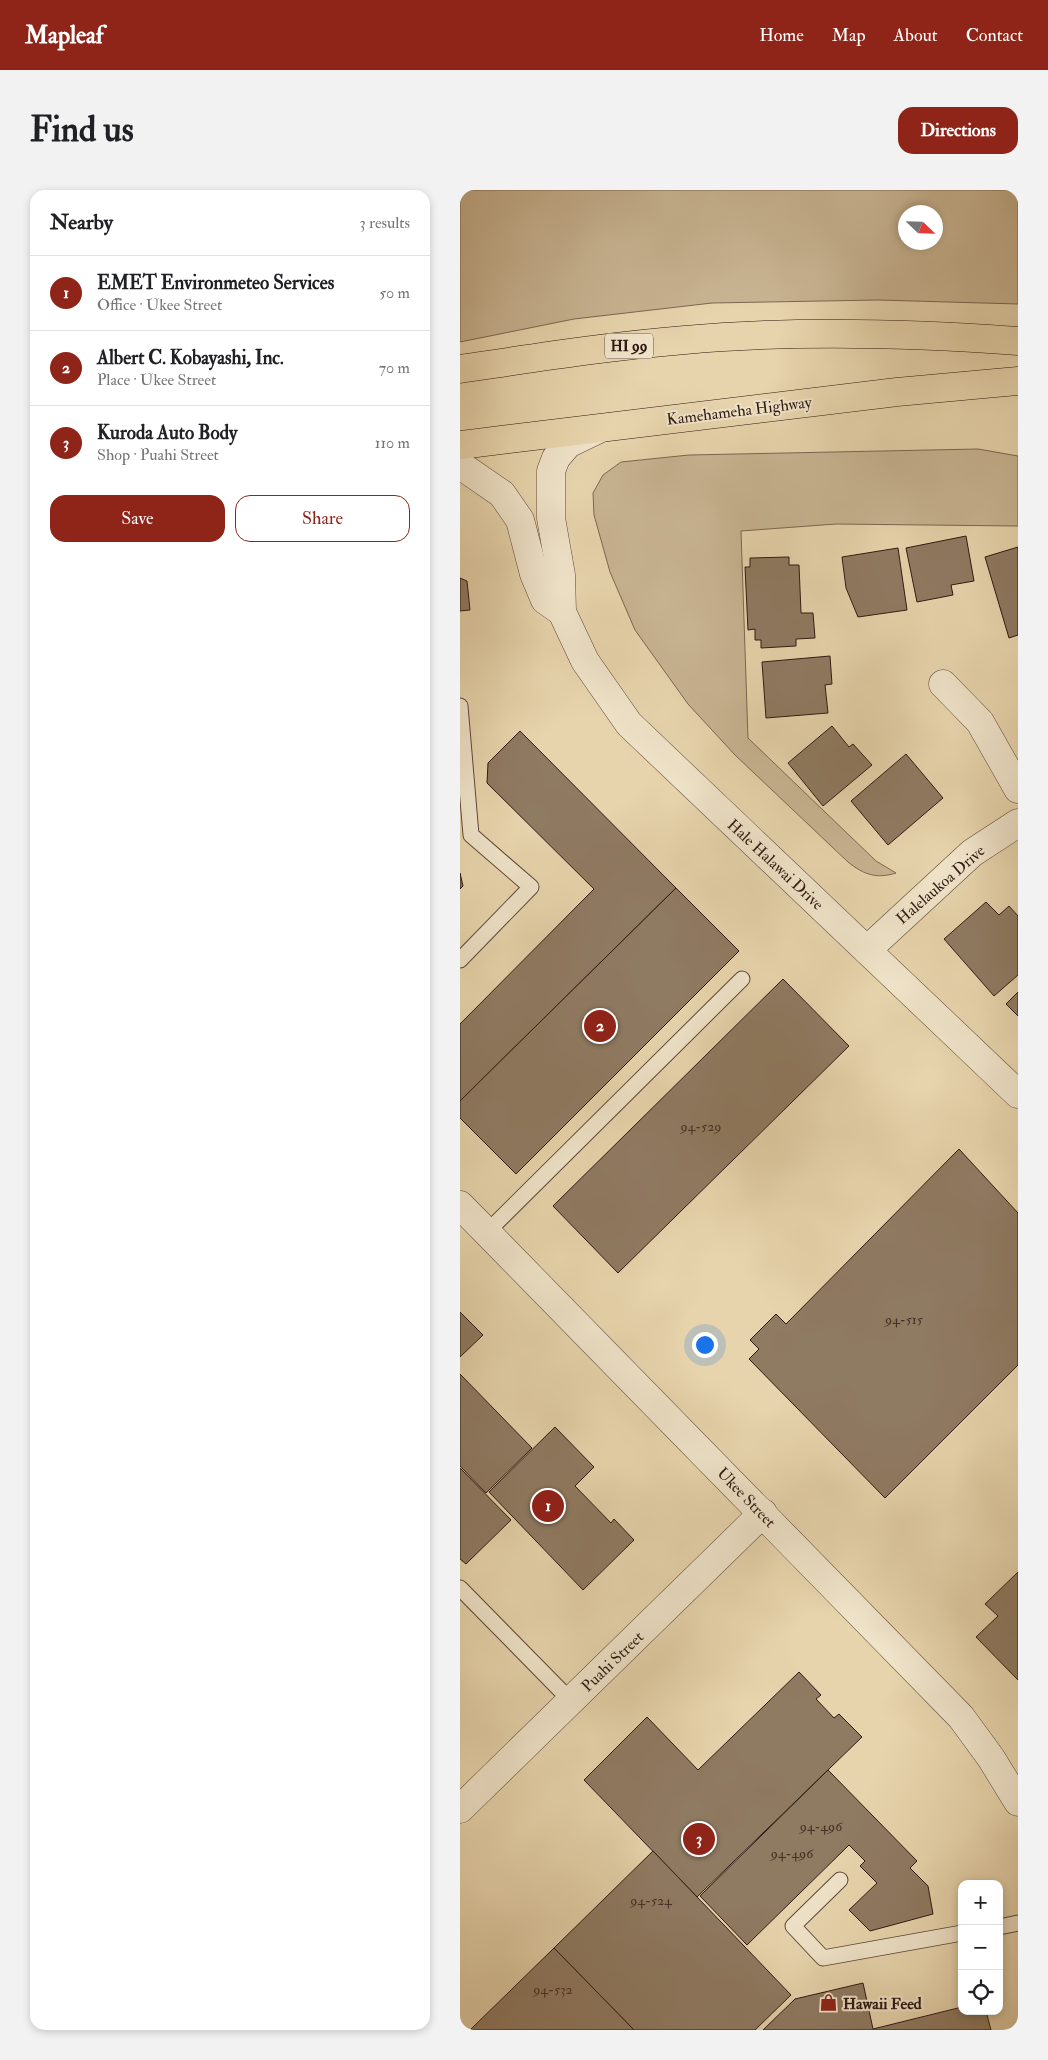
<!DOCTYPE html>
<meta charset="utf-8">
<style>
body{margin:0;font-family:"IM FELL Double Pica",serif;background:#f2f2f2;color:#202124}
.controls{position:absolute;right:15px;bottom:15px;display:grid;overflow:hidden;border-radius:10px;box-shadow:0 2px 8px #0003}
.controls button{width:45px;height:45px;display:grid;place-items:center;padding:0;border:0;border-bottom:1px solid #e0e0e0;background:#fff;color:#202124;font:25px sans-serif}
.compass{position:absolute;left:438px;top:15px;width:45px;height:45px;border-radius:50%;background:#fff;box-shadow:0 2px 8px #0003;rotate:113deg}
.you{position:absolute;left:244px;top:1154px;width:18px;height:18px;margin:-12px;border:4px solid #fff;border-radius:50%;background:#1a73e8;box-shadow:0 0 0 8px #1a73e833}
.badge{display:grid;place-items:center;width:32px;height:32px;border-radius:50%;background:#8f2418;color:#fff;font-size:16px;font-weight:700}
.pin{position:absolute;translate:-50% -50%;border:2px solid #fff;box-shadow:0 1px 5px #0006}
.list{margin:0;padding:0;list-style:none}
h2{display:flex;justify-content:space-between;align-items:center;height:65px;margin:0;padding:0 20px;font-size:21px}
h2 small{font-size:16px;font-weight:400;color:#757577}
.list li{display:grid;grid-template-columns:32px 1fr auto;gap:15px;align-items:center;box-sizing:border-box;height:75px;padding:0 20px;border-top:1px solid #e0e0e0}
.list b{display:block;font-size:19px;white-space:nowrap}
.list p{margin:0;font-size:16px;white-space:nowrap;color:#757577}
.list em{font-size:16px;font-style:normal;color:#757577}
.actions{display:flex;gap:10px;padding:15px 20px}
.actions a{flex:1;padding:11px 0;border:1px solid #8f2418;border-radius:15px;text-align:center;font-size:18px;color:#8f2418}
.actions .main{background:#8f2418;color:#fff}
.icon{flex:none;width:28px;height:28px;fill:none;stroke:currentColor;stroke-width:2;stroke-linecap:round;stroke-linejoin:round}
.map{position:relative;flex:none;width:558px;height:1840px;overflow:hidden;border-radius:15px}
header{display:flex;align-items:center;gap:30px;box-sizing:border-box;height:70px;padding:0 25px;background:#8f2418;color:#fff}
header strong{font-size:24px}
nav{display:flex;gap:28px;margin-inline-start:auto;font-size:18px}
.intro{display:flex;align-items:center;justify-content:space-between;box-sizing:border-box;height:120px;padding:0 30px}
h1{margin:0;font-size:35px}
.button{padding:12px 22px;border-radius:15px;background:#8f2418;color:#fff;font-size:18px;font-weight:700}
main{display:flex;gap:30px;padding:0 30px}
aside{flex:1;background:#fff;border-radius:15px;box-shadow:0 2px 8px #0003}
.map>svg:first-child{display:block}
.green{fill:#c8b492;stroke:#7c6652;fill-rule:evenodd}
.building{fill:#8f7a62;stroke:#2f1911}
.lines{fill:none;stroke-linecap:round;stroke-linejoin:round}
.service-casing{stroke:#5d4838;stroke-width:17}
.minor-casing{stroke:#5d4838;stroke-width:29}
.tertiary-casing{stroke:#5d4838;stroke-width:29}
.primary-casing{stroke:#2f1911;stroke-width:29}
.service{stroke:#efe3c9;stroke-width:15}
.minor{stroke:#efe3c9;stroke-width:28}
.tertiary{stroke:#efe3c9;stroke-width:28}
.primary{stroke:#e7d4ac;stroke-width:28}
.labels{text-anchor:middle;stroke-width:4;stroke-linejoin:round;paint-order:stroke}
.number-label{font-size:14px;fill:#473125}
.shield{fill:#efe3c9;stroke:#695648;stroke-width:1}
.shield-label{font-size:15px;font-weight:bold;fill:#2f1911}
.street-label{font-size:16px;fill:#2f1911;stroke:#efe3c9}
.poi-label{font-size:16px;font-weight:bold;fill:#2f1911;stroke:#efe3c9;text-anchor:start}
</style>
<header>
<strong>Mapleaf</strong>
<nav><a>Home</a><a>Map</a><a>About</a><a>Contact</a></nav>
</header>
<div class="intro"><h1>Find us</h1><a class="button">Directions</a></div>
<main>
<aside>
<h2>Nearby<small>3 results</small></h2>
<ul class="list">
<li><span class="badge">1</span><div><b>EMET Environmeteo Services</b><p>Office · Ukee Street</p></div><em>50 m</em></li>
<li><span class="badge">2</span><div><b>Albert C. Kobayashi, Inc.</b><p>Place · Ukee Street</p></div><em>70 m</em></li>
<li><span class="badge">3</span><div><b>Kuroda Auto Body</b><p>Shop · Puahi Street</p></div><em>110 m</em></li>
</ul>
<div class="actions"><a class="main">Save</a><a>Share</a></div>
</aside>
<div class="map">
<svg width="558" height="1840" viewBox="0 0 558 1840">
<rect width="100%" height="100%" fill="#e7d4ac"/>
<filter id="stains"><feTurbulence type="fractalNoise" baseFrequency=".004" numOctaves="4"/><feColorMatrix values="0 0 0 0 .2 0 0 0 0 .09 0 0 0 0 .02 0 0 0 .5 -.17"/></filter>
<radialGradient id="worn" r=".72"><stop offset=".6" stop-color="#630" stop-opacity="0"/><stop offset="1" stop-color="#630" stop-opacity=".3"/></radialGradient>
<g class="green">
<path d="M 0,0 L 558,0 L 558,114 L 418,110 L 252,113 L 114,129 L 0,152 ZM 446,22 L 476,22 L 476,52 L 446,52 Z"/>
<path d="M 518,259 L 558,266 L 558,336 L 376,334 L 281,341 L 288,548 L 416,671 L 436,683 C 417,689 404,685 388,672 L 275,565 L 228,514 L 175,440 L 150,382 L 134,325 L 133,303 L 143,285 L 161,272 L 229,265 Z"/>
</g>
<g class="building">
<path d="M 506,346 L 514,391 L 491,395 L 493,405 L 457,412 L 446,358 Z"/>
<path d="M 558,357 L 558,445 L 549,448 L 525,367 Z"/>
<path d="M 438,358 L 447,420 L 398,427 L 386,398 L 382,367 Z"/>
<path d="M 329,367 L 329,375 L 339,375 L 341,423 L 353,423 L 355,448 L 336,449 L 336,456 L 301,458 L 301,450 L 295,450 L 295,439 L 288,440 L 285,377 L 290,377 L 290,368 Z"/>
<path d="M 0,388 L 7,391 L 10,420 L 0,421 Z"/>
<path d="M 370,466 L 372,494 L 365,495 L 368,523 L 306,528 L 302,472 Z"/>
<path d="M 372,536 L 389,557 L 393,554 L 412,575 L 363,616 L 328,573 Z"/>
<path d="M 60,541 L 216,698 L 0,911 L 0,834 L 134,699 L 27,593 L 28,573 Z"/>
<path d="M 446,564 L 483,608 L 428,655 L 391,611 Z"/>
<path d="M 0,683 L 3,696 L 0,699 Z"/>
<path d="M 216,698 L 279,761 L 56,984 L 0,928 L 0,911 Z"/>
<path d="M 526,712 L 539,725 L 549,716 L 558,726 L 558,785 L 534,806 L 484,749 Z"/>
<path d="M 323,789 L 389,856 L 158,1083 L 93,1016 Z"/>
<path d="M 558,802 L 558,826 L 546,814 Z"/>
<path d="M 499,959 L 558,1023 L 558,1175 L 425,1308 L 289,1169 L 299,1159 L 290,1150 L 316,1124 L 326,1134 Z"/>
<path d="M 0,1122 L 23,1145 L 0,1167 Z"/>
<path d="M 0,1184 L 72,1258 L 26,1303 L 0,1276 Z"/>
<path d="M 95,1237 L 134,1277 L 115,1296 L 151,1333 L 154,1329 L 174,1350 L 123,1400 L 29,1302 Z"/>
<path d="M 0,1278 L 51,1330 L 6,1374 L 0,1369 Z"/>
<path d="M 558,1382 L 558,1490 L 516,1447 L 538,1426 L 525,1414 Z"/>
<path d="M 339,1482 L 361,1505 L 356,1509 L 374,1528 L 379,1524 L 402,1547 L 237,1707 L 124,1590 L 187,1527 L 238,1580 Z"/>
<path d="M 368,1580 L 457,1671 L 450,1678 L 468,1696 L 473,1724 L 410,1741 L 389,1720 L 417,1693 L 400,1676 L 405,1671 L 389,1655 L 287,1755 L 240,1706 Z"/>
<path d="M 193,1661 L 331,1805 L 295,1840 L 174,1840 L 94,1758 Z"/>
<path d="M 94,1758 L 174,1840 L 10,1840 Z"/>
<path d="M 403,1793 L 413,1839 L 502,1817 L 502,1821 L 526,1821 L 531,1840 L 303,1840 L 335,1809 Z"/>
</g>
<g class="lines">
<defs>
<g id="service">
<path d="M 0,516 L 11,645 L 71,697 L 0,770"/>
<path d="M 28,1041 L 282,789"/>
<path d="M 0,1398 L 111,1511"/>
<path d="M 380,1690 L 333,1736 L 363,1768 L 502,1743"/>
<path d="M 539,1737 L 558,1733"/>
</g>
<g id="minor">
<path d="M 139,239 L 108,254 L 96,268 L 91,281 L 91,328 L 101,385 L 102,422 L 125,471 L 169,534 L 558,904"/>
<path d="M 0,275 L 42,304 L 60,330 L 74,384 L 85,410 L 102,422"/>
<path d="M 483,494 L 520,532 L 558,599"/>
<path d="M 407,760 L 512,663 L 558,633"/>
</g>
<g id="tertiary">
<path d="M 0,1015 L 501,1527 L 531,1568 L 558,1612"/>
<path d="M 0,1619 L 303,1323"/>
</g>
<g id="primary">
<path d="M 0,179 C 75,168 150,156 225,150 C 335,140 448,143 558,151"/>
<path d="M 0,255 L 437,202 L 558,191"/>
</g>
</defs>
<use href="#service" class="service-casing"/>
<use href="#minor" class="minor-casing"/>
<use href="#tertiary" class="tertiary-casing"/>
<use href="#primary" class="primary-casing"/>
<use href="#service" class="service"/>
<use href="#minor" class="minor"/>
<use href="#tertiary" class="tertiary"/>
<use href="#primary" class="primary"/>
</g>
<defs>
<symbol id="shop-bare" viewBox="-9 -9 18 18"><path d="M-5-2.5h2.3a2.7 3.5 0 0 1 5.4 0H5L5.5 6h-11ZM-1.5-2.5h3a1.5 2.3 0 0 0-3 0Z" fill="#8f2418" stroke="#efe3c9" stroke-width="2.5" paint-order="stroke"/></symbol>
</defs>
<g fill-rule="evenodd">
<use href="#shop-bare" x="356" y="1800" width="25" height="25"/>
</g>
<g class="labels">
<g class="number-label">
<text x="241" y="941">94-529</text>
<text x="444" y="1134">94-515</text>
<text x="361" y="1641">94-496</text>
<text x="332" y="1668">94-496</text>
<text x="191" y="1715">94-524</text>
<text x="93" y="1804">94-532</text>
</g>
<rect class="shield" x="145" y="143.5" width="48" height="25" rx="4"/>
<g class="shield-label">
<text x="169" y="161">HI 99</text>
</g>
<g class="street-label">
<text transform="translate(279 220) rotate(-7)" y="6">Kamehameha Highway</text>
<text transform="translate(316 674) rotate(43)" y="6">Hale Halawai Drive</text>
<text transform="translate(480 694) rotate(-41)" y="6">Halelaukoa Drive</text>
<text transform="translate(287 1307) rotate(46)" y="6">Ukee Street</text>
<text transform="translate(152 1471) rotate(-44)" y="6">Puahi Street</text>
</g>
<g class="poi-label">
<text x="383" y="1819">Hawaii Feed</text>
</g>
</g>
<rect width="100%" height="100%" filter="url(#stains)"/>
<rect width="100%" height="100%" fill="url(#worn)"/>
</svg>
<div class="controls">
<button>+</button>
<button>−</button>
<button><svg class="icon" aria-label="locate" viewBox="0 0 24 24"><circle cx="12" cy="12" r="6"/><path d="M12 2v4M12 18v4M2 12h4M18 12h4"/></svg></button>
</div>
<svg class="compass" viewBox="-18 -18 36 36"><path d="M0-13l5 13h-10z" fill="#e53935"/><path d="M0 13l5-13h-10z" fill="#757577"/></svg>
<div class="you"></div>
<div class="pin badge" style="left:88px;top:1316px">1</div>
<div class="pin badge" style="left:140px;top:836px">2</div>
<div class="pin badge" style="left:239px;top:1649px">3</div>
</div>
</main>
